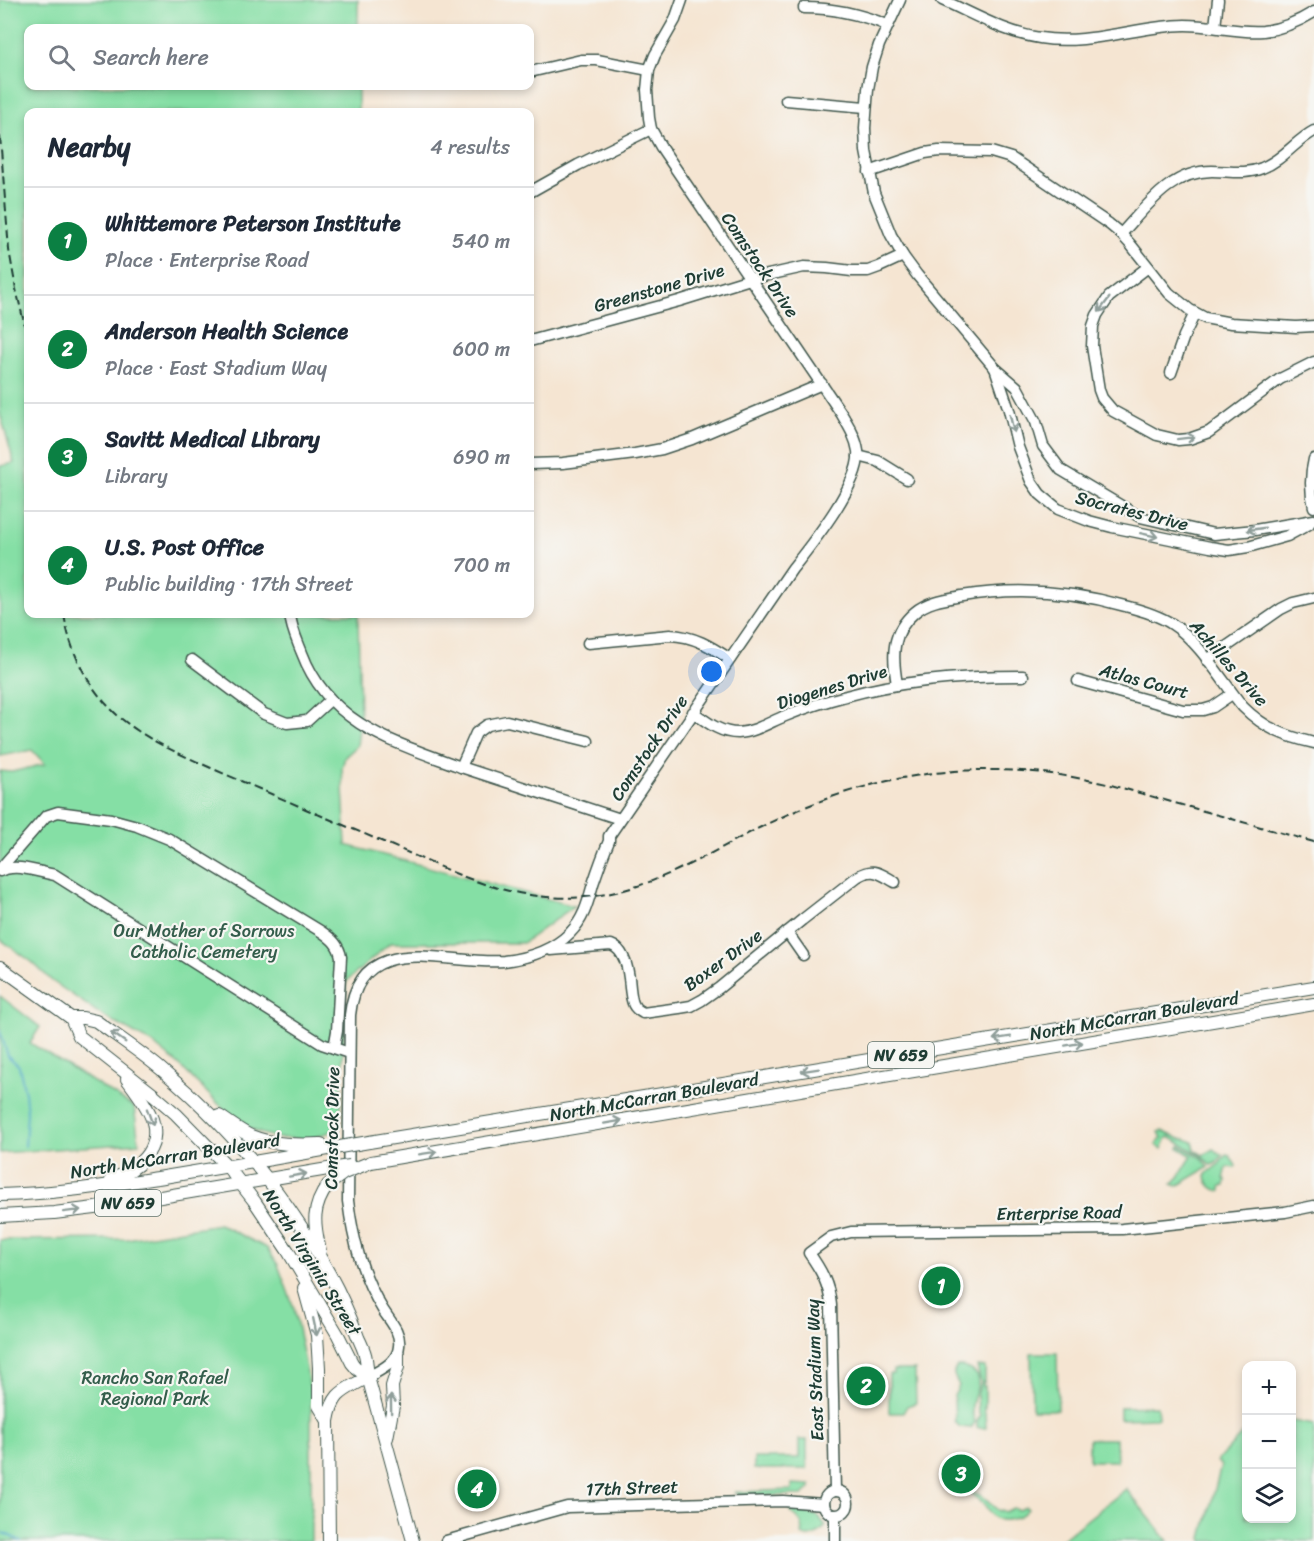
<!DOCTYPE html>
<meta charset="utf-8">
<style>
body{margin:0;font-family:Sriracha,sans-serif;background:#f6f6f7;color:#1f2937}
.controls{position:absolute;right:18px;bottom:18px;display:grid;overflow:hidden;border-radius:12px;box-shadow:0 3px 9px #0003}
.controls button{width:54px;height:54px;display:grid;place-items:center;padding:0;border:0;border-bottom:2px solid #e0e1e3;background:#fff;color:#1f2937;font:30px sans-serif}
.you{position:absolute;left:712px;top:672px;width:21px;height:21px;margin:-15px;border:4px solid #fff;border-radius:50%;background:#1a73e8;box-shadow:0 0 0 9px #1a73e833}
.badge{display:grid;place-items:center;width:39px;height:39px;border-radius:50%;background:#0b8043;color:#fff;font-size:20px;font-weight:700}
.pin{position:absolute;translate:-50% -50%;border:3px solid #fff;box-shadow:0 2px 6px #0006}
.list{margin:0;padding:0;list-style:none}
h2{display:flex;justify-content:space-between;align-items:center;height:78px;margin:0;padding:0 24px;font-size:26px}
h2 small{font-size:20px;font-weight:400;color:#747a83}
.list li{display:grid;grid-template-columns:39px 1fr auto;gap:18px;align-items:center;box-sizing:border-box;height:108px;padding:0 24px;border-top:2px solid #e0e1e3}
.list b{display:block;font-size:22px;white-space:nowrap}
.list p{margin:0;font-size:20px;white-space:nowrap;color:#747a83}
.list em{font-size:20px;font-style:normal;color:#747a83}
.icon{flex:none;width:33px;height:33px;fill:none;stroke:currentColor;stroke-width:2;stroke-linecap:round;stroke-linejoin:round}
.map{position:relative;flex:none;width:1314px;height:1541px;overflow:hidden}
.search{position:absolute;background:#fff;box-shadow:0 3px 9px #0003;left:24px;top:24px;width:510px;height:66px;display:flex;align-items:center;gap:15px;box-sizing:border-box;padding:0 21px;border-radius:12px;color:#747a83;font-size:22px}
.panel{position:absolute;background:#fff;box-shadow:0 3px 9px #0003;left:24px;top:108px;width:510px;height:510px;border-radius:12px}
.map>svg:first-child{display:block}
.green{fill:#85dfa5;stroke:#528e6c;stroke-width:1.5}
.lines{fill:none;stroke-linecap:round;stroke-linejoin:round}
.stream{stroke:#4aa5c8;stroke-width:2}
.minor-casing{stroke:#3f564c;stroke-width:13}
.major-casing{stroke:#3f564c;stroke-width:14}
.minor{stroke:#fff;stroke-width:10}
.major{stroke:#fff;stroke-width:12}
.rail{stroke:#1f3d34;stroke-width:2;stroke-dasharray:9 4.5;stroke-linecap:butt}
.major-bridge-casing{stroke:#3f564c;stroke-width:14;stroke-linecap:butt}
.major-bridge{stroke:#fff;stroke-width:12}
.oneway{stroke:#8f9e9a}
.labels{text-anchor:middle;stroke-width:4.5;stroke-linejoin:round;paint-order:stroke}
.shield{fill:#f6f6f2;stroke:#60746d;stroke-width:1.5}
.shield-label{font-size:16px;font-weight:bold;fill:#1f3d34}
.street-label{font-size:18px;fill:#1f3d34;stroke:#f6f6f2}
.park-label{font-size:18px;fill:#335d4b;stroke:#f6f6f2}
</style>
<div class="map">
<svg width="1314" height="1541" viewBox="0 0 1314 1541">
<rect width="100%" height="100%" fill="#f6f6f2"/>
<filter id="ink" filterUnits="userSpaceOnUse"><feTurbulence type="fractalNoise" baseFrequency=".0167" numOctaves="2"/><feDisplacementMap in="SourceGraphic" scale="12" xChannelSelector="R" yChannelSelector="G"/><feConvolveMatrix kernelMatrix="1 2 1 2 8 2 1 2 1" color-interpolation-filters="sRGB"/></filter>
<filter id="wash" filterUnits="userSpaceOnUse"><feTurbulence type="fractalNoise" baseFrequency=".008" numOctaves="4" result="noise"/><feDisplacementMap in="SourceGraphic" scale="24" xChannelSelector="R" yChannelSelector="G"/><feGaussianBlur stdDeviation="1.35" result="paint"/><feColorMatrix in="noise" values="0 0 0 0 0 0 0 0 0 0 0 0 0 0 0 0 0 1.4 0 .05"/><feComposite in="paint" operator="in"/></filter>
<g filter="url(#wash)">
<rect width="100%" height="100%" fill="#f5e5d2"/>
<g class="green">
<path d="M 0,0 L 358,0 L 358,28 L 28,28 L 28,86 L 358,86 L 358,112 L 28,112 L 28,614 L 358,614 L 360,719 L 357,746 L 345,757 L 342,768 L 346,845 L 574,906 L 523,943 L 390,943 L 346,982 L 340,1129 L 309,1139 L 277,1138 L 260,1133 L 238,1123 L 179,1065 L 152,1043 L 103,1016 L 52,981 L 32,962 L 0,939 L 0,771 L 12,772 L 45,764 L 32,750 L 0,756 L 0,466 L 14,463 L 0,413 Z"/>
<path d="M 0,996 L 40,1027 L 30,1043 L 134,1107 L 139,1143 L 0,1153 Z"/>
<path d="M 1162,1131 L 1180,1139 L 1186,1139 L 1193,1142 L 1195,1150 L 1203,1155 L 1213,1149 L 1222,1155 L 1222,1156 L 1216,1163 L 1211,1165 L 1201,1155 L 1169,1137 L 1167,1138 L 1162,1149 L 1156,1145 L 1162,1138 L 1159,1132 Z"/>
<path d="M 1180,1146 L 1201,1157 L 1209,1167 L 1177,1186 L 1172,1184 L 1179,1177 L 1192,1156 L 1179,1148 Z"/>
<path d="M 1226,1155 L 1230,1156 L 1236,1166 L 1235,1168 L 1227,1167 L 1224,1179 L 1226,1180 L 1225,1186 L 1221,1186 L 1221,1191 C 1212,1190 1206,1183 1206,1174 L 1219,1164 Z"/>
<path d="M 219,1224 L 267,1248 L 278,1265 L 294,1308 L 311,1393 L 311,1541 L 0,1541 L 0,1240 L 127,1239 Z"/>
<path d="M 1031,1353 L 1057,1353 L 1058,1410 L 1032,1410 Z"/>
<path d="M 957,1367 C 965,1366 974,1370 978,1377 C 980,1388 972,1397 972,1407 C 971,1413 974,1417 975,1422 L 971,1428 L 960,1427 L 955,1422 L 954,1396 L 959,1386 C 957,1379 950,1375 957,1367 Z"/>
<path d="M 977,1367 L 985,1367 L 985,1382 L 983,1382 L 983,1386 L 985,1386 L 985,1407 L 984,1407 L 984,1411 L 985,1412 L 986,1428 L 977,1428 L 977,1422 L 980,1415 L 978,1411 L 977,1395 L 981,1382 Z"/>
<path d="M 893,1370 L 915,1370 L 916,1403 L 907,1406 L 903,1413 L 889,1413 L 889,1374 L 893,1374 Z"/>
<path d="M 1157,1406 L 1158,1418 L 1120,1419 L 1120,1407 Z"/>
<path d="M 1292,1421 L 1314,1425 L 1314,1541 L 1203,1541 L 1202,1538 L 1221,1466 L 1217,1461 L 1246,1430 L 1246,1518 L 1292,1518 Z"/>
<path d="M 1089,1439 L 1116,1439 L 1117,1461 L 1089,1461 Z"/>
<path d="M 799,1440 L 807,1440 L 807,1469 L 754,1469 L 754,1458 L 799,1458 Z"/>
<path d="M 792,1484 L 811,1485 L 811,1488 L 802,1495 L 742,1496 L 734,1492 L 792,1490 Z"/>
<path d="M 1126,1489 L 1168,1541 L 1060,1541 Z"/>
<path d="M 970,1491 L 980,1495 L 999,1511 L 1001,1510 L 1005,1512 L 1013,1508 L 1018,1510 L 1026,1507 L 1028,1509 C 1021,1518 1002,1525 993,1516 C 989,1513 987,1508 984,1505 C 980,1500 974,1496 969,1492 Z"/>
<path d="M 791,1509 L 818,1516 L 826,1526 C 819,1533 811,1541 802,1535 C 805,1524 799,1519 791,1513 Z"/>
</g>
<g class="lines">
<g class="stream">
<path d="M 0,1031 L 8,1056 L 19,1066 L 25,1093 L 27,1113 L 25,1146"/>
<path d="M 3,1533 L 21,1541"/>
</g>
</g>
</g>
<g filter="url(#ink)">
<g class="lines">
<defs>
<g id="minor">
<path d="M 900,0 L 879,45 L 872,67 L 868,89 L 865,128 L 866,151 L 874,193 L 891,235 L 903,256 L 917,275 L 995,368 L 1017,387 L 1036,422 L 1043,446 L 1061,470 L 1140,517 L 1214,534 L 1255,530 L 1314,520"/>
<path d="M 942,0 C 974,14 1005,33 1040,38 C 1087,46 1138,26 1185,25 C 1212,25 1237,33 1263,31 C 1282,29 1298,22 1314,12"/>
<path d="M 804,8 C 834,8 860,14 887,25"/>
<path d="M 1215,27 L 1218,0"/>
<path d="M 530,72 L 581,60 L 597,60 L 649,70"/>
<path d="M 786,100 L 865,107"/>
<path d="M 869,172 L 925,153 L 939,151 L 991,152 L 1011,158 L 1109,224 L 1121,234 L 1131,245 L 1169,293 L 1190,310 L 1205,318 L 1231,323 L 1296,327 L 1314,326"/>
<path d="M 530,192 L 578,165 L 651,129"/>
<path d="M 1121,234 C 1147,206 1171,171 1212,171 C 1230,171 1245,175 1262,168 C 1283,160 1295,141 1314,131"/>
<path d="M 1148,267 L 1109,297 L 1097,315 L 1093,326 L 1092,346 L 1099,390 L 1102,398 L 1113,411 L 1157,435 L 1178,440 L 1189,439 L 1209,432 L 1280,379 L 1314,362"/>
<path d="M 530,341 L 679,301 L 750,279 L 804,267 L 827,268 L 852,271 L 868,271 L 879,267 L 903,256"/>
<path d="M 995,368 L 1009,410 L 1018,447 L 1031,481 L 1040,494 L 1058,509 L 1089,521 L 1112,527 L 1210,547 L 1229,550 L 1248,547 L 1287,536 L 1309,524"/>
<path d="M 1171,373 L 1184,336 L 1195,313"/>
<path d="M 858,456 L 878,461 L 907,479"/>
<path d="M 1314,459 C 1310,475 1310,491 1314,507"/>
<path d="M 530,464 L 563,463 L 635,454 L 662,449 L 692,439 L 822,384"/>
<path d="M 290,614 C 291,628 297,640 302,653 C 329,725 396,743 461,767"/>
<path d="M 588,643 L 670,635 C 694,636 710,646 730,659"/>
<path d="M 192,660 L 264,714 L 287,723 L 307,721 L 330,700"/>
<path d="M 1207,660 L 1281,609 L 1293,603 L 1314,598"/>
<path d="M 1078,681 L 1183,710 L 1203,710 L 1213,707 L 1232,694"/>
<path d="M 897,684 C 892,656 891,632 915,612 C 928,601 945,599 962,596 C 1016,587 1072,591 1125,606 C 1141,610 1158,615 1172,624 C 1198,640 1223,682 1243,707 C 1265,729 1285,736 1314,743"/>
<path d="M 693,712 C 707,722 720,733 738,733 C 755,732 770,722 785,716 C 805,708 826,701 846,696 C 903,680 964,676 1023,676"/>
<path d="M 588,741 L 507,721 L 487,725 L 476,733 L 461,767 L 620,819"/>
<path d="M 0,869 L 46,816 L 58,812 L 111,819 L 137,826 L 169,839 L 322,932 C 332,939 339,945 341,957 L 337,1031 L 334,1048"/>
<path d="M 0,871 C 16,863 38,872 55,875 L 322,1044 L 349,1053"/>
<path d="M 787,932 L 803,955"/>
<path d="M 551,950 L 611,945 C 626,950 629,973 630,988 C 631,994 631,1002 635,1007 C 637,1010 640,1011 643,1013 L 679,1008 L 691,1006 L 702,1000 L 719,988 L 802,920 L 857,877 C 874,867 879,873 895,882"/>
<path d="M 368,1377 C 380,1370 398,1363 399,1346 C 401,1332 390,1321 383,1310 C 362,1276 353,1240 348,1201 L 350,1015 C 359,927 447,966 504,961 C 529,958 552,951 570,933 C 584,919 588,902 593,884 C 598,869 603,855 609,841 L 609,836 L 792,569 C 811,545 862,482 858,451 C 856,437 848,425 841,413 L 661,147 L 651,129 L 649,118 L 647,90 L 649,70 L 655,55 L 675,20 L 682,0"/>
<circle cx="836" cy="1503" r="12"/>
<path d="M 835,1491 L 831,1305 C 829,1284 821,1270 809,1253 L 831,1237 L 851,1232 L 1122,1229 L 1285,1212 L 1314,1206"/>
<path d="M 446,1541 L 567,1507 L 783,1501 L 824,1504"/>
<path d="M 835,1541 L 835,1516"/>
</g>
<g id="major">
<path d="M 0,967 L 71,1018 L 83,1018 L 96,1021 C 118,1037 141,1052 162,1070 C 231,1128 287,1196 330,1275 C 341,1295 350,1316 358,1337 C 361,1344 365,1351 366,1359 C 367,1365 367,1371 368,1377 L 413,1541"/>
<path d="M 71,1018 L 79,1036 L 154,1095 L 176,1114 L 227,1166 L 255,1202 L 288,1251 L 338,1335 L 352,1363 L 357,1369 L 368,1377"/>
<path d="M 219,1116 C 229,1122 240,1131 251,1136 C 273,1145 297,1145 321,1144"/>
<path d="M 369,1142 L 1314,987"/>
<path d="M 371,1162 L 1314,1004"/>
<path d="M 111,1179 C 137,1171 162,1149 152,1119 C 147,1105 136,1091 127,1079"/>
<path d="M 0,1195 C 55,1194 110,1185 164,1177 C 219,1168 273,1159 328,1149"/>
<path d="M 0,1216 L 54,1213 L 95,1208 L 328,1169"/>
<path d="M 320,1251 C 314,1224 311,1208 328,1185"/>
<path d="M 304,1288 L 317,1335 L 319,1368 L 319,1406 L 328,1421"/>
<path d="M 387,1438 L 393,1406 L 392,1386 L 398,1367 L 398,1354"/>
<path d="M 329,1541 L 328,1421 C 333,1391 344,1391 368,1377"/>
</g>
</defs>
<use href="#minor" class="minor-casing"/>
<use href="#major" class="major-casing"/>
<use href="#minor" class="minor"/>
<use href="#major" class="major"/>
<g class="rail">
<path d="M 0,136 L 9,250 L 16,289 L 28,339"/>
<path d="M 64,614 C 70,654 91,694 123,720 C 149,741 180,754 211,768 C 243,782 276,796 308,810 C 343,825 377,839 411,854 C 442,868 473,882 505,890 C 534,897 564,900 593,896 C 654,889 707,854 761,827 C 875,770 986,755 1111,785 L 1314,842"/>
</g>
<defs>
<g id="major-bridge">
<path d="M 328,1149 L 369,1142"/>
<path d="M 328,1169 L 350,1166"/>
<path d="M 328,1185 L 344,1173 L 371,1162"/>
</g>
</defs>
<use href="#major-bridge" class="major-bridge-casing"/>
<use href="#major-bridge" class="major-bridge"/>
</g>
<defs><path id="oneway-shaft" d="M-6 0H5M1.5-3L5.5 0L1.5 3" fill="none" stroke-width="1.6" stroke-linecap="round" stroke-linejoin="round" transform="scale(1.5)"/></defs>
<g class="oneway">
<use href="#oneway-shaft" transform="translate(1104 305) rotate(127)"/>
<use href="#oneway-shaft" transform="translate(1012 424) rotate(77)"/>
<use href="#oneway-shaft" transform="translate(1186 438) rotate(-7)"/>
<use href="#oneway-shaft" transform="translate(1256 529) rotate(172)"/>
<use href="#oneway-shaft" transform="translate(1149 535) rotate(12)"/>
<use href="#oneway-shaft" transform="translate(118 1037) rotate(-145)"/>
<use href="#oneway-shaft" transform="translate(1002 1038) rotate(171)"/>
<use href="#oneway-shaft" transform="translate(1074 1044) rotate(-10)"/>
<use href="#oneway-shaft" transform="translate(810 1070) rotate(171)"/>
<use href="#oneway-shaft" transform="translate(150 1117) rotate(70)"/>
<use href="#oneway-shaft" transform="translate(613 1122) rotate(-10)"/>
<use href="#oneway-shaft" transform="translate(428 1153) rotate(-9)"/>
<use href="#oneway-shaft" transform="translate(298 1175) rotate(-10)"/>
<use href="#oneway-shaft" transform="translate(72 1211) rotate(-7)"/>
<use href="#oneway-shaft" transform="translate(315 1327) rotate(78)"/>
<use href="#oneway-shaft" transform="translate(391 1404) rotate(-91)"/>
</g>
</g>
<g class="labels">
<g class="shield">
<rect x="868" y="1042" width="66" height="26" rx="4.5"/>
<rect x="95" y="1190" width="66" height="26" rx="4.5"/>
</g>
<g class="shield-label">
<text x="901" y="1061">NV 659</text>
<text x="128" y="1209">NV 659</text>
</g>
<g class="street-label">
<text transform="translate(760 265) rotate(56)" y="6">Comstock Drive</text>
<text transform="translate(659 288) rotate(-16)" y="6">Greenstone Drive</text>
<text transform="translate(1132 511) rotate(14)" y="6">Socrates Drive</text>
<text transform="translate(1229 663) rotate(49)" y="6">Achilles Drive</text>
<text transform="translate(1144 681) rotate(15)" y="6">Atlas Court</text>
<text transform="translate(832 687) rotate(-17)" y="6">Diogenes Drive</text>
<text transform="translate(649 748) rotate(-56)" y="6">Comstock Drive</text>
<text transform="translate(723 960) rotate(-36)" y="6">Boxer Drive</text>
<text transform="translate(1134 1016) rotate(-10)" y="6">North McCarran Boulevard</text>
<text transform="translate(654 1097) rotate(-10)" y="6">North McCarran Boulevard</text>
<text transform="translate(332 1128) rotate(-89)" y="6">Comstock Drive</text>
<text transform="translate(175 1156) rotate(-9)" y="6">North McCarran Boulevard</text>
<text transform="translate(1059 1213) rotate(-1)" y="6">Enterprise Road</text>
<text transform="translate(312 1262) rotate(58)" y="6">North Virginia Street</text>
<text transform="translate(815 1370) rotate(-92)" y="6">East Stadium Way</text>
<text transform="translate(632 1488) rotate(-2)" y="6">17th Street</text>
</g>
<g class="park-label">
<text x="204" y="937">Our Mother of Sorrows<tspan x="204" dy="21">Catholic Cemetery</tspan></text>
<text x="155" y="1384">Rancho San Rafael<tspan x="155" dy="21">Regional Park</tspan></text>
</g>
</g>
</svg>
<div class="controls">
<button>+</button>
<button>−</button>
<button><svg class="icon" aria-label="layers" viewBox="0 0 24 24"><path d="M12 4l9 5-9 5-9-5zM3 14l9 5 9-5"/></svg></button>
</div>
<div class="you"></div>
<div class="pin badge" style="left:941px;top:1286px">1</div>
<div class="pin badge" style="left:866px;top:1386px">2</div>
<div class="pin badge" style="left:961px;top:1474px">3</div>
<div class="pin badge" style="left:477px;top:1489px">4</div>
<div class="search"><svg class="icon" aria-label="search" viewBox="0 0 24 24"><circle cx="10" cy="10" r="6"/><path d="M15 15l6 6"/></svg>Search here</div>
<section class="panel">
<h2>Nearby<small>4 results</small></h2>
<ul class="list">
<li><span class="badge">1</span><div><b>Whittemore Peterson Institute</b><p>Place · Enterprise Road</p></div><em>540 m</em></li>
<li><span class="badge">2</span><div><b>Anderson Health Science</b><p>Place · East Stadium Way</p></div><em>600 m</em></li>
<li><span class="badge">3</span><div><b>Savitt Medical Library</b><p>Library</p></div><em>690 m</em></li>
<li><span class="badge">4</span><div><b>U.S. Post Office</b><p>Public building · 17th Street</p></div><em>700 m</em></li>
</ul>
</section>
</div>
